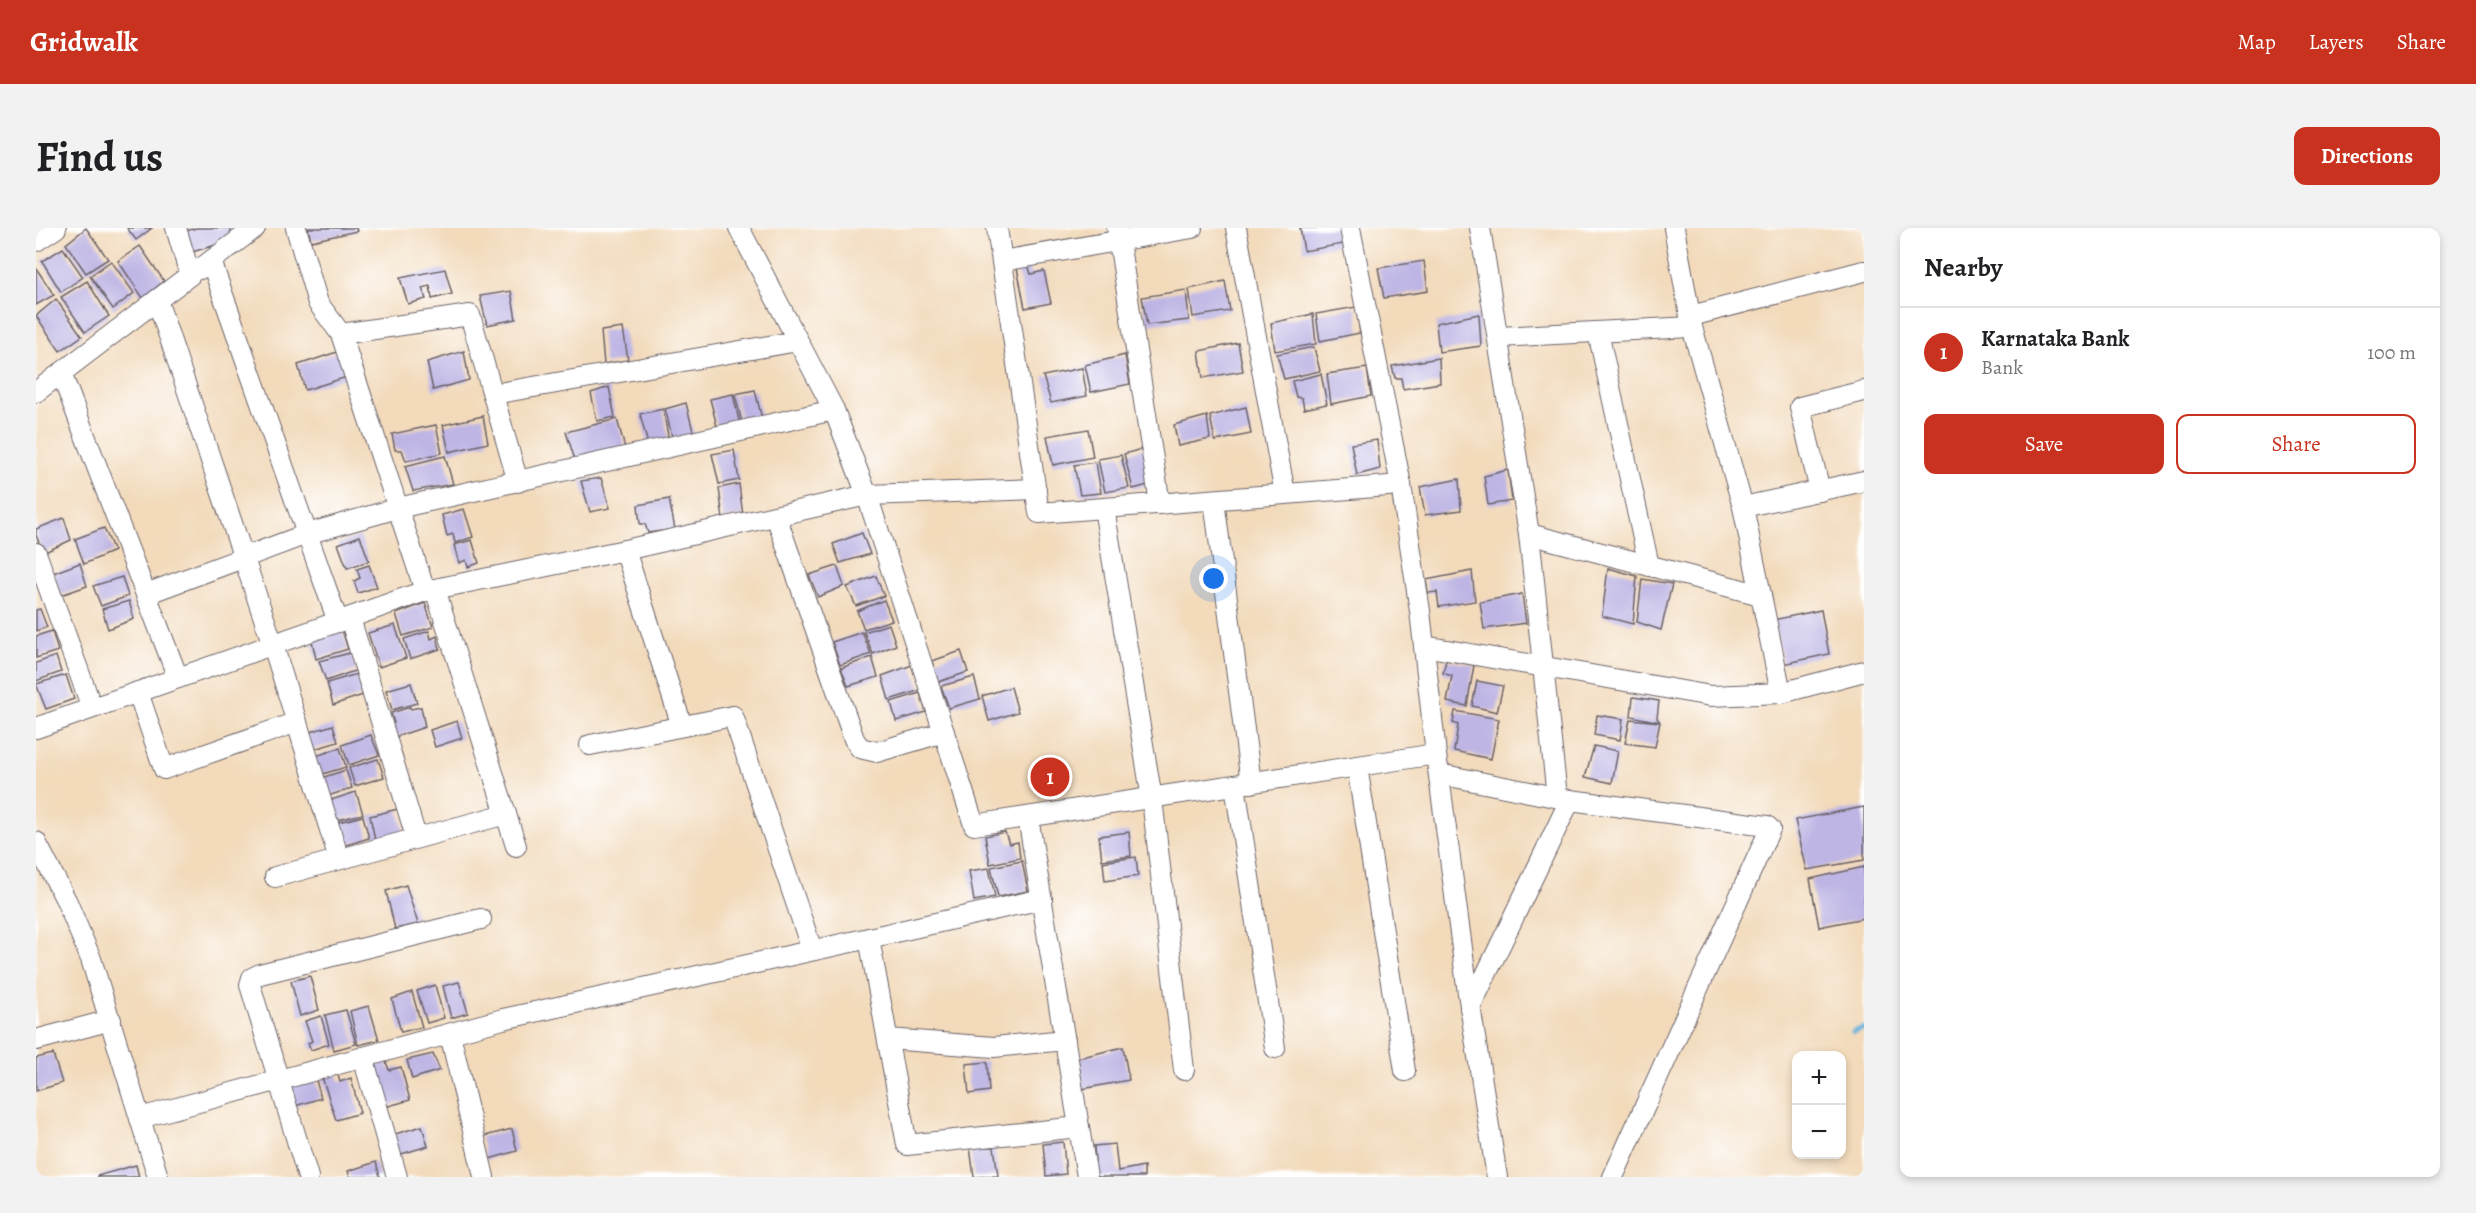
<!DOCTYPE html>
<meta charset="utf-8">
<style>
body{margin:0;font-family:Alegreya,serif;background:#f2f2f2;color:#202124}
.controls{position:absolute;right:18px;bottom:18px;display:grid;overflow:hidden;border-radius:12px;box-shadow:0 3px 9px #0003}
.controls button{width:54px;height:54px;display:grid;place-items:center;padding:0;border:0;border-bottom:2px solid #e0e0e0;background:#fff;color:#202124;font:30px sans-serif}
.you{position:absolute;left:1178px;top:351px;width:21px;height:21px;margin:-15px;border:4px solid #fff;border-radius:50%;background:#1a73e8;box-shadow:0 0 0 9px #1a73e833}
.badge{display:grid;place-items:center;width:39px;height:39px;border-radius:50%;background:#c8321e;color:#fff;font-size:20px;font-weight:700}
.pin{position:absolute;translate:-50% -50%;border:3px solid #fff;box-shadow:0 2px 6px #0006}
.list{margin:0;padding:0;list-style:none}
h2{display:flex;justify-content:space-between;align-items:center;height:78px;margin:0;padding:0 24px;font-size:26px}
h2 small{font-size:20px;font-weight:400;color:#757577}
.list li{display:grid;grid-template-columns:39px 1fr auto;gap:18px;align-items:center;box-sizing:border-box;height:90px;padding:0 24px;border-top:2px solid #e0e0e0}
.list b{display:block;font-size:22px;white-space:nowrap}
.list p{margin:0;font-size:20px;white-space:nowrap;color:#757577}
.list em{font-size:20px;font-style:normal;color:#757577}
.actions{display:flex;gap:12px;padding:18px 24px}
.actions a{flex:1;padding:14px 0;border:2px solid #c8321e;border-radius:12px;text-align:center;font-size:21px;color:#c8321e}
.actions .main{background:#c8321e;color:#fff}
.map{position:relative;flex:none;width:1828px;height:949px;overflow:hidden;border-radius:12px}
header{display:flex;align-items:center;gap:36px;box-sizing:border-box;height:84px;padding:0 30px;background:#c8321e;color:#fff}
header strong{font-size:28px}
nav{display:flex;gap:33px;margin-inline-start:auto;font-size:21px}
.intro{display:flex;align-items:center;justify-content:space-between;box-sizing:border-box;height:144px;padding:0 36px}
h1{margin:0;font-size:42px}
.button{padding:15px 27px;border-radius:12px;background:#c8321e;color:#fff;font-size:21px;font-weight:700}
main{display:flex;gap:36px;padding:0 36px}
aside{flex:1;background:#fff;border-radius:12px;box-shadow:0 3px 9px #0003}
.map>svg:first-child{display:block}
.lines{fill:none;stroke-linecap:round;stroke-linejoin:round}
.stream{stroke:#60b2db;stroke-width:5}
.building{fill:#beb5e4}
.minor-casing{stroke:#6b6268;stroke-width:22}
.minor{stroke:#fff;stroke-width:20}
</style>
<header>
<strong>Gridwalk</strong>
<nav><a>Map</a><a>Layers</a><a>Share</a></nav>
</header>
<div class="intro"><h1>Find us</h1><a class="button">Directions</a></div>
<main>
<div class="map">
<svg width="1828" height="949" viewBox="0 0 1828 949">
<rect width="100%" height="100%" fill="#fff"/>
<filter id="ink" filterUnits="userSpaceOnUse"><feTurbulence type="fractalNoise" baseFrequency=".0167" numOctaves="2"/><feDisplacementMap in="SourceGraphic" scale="12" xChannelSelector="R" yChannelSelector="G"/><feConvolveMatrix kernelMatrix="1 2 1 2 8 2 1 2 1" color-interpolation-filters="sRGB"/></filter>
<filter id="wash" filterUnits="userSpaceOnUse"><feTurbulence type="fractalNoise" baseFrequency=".008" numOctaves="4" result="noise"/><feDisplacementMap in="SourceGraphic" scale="24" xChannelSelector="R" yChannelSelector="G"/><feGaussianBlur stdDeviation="1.35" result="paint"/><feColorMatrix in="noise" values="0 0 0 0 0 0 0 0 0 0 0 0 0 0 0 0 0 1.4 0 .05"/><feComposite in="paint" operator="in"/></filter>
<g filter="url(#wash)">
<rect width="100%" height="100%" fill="#f2dabb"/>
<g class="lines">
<path class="stream" d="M 1817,804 L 1828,800"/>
</g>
<g id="blocks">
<g class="building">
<path d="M 50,0 L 72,31 L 50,45 L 30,16 Z"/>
<path d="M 91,0 L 116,0 L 100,12 Z"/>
<path d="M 160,0 L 194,0 L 197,12 L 156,24 L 150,3 Z"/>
<path d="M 272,0 L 320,0 L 321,3 L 275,13 Z"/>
<path d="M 1264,0 L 1309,0 L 1313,15 L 1268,23 Z"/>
<path d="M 104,18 L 128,53 L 107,70 L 82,33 Z"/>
<path d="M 27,20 L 47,49 L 25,64 L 6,33 Z"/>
<path d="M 75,33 L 98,65 L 77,81 L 54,48 Z"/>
<path d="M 1388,33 L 1392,63 L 1348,70 L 1342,40 Z"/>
<path d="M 992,37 L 995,46 L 1008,43 L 1015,75 L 989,80 L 981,40 Z"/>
<path d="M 0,40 L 18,67 L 0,77 Z"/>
<path d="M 409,41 L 416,66 L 396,71 L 394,58 L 386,60 L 390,71 L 372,76 L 364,50 Z"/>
<path d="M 51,53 L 73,88 L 49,104 L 25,69 Z"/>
<path d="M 1189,53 L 1194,83 L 1157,89 L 1153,61 Z"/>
<path d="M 1150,62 L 1153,92 L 1111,97 L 1106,69 Z"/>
<path d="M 475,63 L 480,91 L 451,97 L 444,68 Z"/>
<path d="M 20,71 L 46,108 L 24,123 L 0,88 Z"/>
<path d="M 1320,79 L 1324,105 L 1284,113 L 1280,86 Z"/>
<path d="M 1277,86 L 1280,116 L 1239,123 L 1235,95 Z"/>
<path d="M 1443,86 L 1445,118 L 1403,124 L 1400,95 Z"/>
<path d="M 587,100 L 592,132 L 568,136 L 565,103 Z"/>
<path d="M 1202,115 L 1207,143 L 1167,150 L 1163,123 Z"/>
<path d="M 1278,119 L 1284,143 L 1248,151 L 1241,126 Z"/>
<path d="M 304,123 L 311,149 L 269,162 L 262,137 Z"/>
<path d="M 428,123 L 433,152 L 397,162 L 391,134 Z"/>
<path d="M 1089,127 L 1094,156 L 1055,164 L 1049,137 Z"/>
<path d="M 1403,130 L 1404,155 L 1367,161 L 1365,150 L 1359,150 L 1356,138 Z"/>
<path d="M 1046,140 L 1051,168 L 1015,175 L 1007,148 Z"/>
<path d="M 1331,140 L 1335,168 L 1295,176 L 1291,146 Z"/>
<path d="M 1285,146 L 1291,176 L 1268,181 L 1266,170 L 1260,169 L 1256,153 Z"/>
<path d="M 573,159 L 579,189 L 561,193 L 555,165 Z"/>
<path d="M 719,162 L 726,191 L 706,195 L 699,166 Z"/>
<path d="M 697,166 L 704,197 L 682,202 L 674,171 Z"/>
<path d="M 650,175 L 658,207 L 637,212 L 629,181 Z"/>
<path d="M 1210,179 L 1215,206 L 1179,213 L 1174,188 Z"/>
<path d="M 627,181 L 633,213 L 612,217 L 604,186 Z"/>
<path d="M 447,188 L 452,215 L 413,224 L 407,197 Z"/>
<path d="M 1171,188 L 1174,211 L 1142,218 L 1138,197 Z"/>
<path d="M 581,191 L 589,220 L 539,232 L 530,204 Z"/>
<path d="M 400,197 L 406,225 L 370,233 L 366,222 L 359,222 L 356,206 Z"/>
<path d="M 1052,201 L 1057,229 L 1017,237 L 1011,208 Z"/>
<path d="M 1341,212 L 1344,241 L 1321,247 L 1315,216 Z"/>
<path d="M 1109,220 L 1116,256 L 1097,261 L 1088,226 Z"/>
<path d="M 698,222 L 703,252 L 683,256 L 676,226 Z"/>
<path d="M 1085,227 L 1093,260 L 1069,264 L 1062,231 Z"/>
<path d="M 409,228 L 417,256 L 377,263 L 369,238 Z"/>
<path d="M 1060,234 L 1065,265 L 1044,267 L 1038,237 Z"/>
<path d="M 1472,242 L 1476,273 L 1452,277 L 1448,248 Z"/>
<path d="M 565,250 L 574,280 L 554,284 L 545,253 Z"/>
<path d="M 1423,251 L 1425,282 L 1389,287 L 1384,259 Z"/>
<path d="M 703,256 L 707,288 L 687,291 L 683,260 Z"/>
<path d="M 633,271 L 639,301 L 612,305 L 609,296 L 604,296 L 602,277 Z"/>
<path d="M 428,281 L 437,309 L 419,315 L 417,306 L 411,308 L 406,287 Z"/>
<path d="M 28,290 L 35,312 L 7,325 L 0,307 L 0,301 Z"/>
<path d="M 68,300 L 78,323 L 48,336 L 39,311 Z"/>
<path d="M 826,305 L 834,326 L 804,335 L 797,316 Z"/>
<path d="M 324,308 L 333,333 L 311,340 L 302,316 Z"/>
<path d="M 436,312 L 443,335 L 432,339 L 430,332 L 423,335 L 418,317 Z"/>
<path d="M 44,335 L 51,358 L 25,367 L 17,345 Z"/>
<path d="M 333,337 L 341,359 L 322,365 L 318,353 L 324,350 L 321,341 Z"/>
<path d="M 801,338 L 808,358 L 782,369 L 773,347 Z"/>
<path d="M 1572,340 L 1601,348 L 1597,396 L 1566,388 Z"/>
<path d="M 1436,343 L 1439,373 L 1403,379 L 1401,364 L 1392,365 L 1390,352 Z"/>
<path d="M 840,348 L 848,368 L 820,378 L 811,359 Z"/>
<path d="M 86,349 L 92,368 L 65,378 L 57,358 Z"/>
<path d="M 1606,351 L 1636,356 L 1625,402 L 1601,394 Z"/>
<path d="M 1486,366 L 1490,395 L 1448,401 L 1444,374 Z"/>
<path d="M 848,372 L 856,392 L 828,401 L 821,383 Z"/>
<path d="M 93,373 L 98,391 L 72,401 L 66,381 Z"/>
<path d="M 389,375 L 397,399 L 367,408 L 360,386 Z"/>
<path d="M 4,381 L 11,399 L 0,403 L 0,382 Z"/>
<path d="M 1785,382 L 1793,426 L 1747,436 L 1737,392 Z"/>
<path d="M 853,396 L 860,417 L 837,426 L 828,404 Z"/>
<path d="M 359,397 L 370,430 L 343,439 L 332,405 Z"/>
<path d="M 306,402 L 312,421 L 280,431 L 276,413 Z"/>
<path d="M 16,403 L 22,423 L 0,430 L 0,408 Z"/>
<path d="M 393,403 L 395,411 L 401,408 L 404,421 L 374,431 L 368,411 Z"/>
<path d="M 826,404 L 835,426 L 804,437 L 796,414 Z"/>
<path d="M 925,423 L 932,444 L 902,454 L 896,433 Z"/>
<path d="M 314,425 L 321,442 L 290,453 L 283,433 Z"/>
<path d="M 20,428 L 25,444 L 0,453 L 0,435 Z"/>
<path d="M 836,429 L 842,449 L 812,458 L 805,440 Z"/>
<path d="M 1410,432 L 1438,437 L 1431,478 L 1411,474 L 1416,448 L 1407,445 Z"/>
<path d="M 876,437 L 885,462 L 853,472 L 846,448 Z"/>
<path d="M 321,446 L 327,467 L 297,477 L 291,455 Z"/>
<path d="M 30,447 L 38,471 L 10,481 L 0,456 Z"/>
<path d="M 938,449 L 944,471 L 913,480 L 905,458 Z"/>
<path d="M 1441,453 L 1467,458 L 1461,484 L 1436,478 Z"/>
<path d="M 375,455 L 381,475 L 356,482 L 350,462 Z"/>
<path d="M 975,459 L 982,484 L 953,493 L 946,468 Z"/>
<path d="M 884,465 L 890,484 L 860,493 L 855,474 Z"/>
<path d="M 1597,469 L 1623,473 L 1621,490 L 1624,494 L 1619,519 L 1589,515 L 1594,491 L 1624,494 L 1595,488 Z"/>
<path d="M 374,479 L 375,481 L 385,479 L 389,499 L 359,509 L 354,496 L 358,495 L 355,485 Z"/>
<path d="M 1419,483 L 1463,491 L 1455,531 L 1418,523 L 1422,497 L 1417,495 Z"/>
<path d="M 1561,487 L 1587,491 L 1584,512 L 1558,507 Z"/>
<path d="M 421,493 L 426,510 L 399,519 L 394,502 Z"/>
<path d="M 297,497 L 302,514 L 275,522 L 271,505 Z"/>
<path d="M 335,507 L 343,527 L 313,537 L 306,517 Z"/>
<path d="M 1558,518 L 1582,523 L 1576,555 L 1549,549 Z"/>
<path d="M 304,520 L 310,539 L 283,547 L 277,529 Z"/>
<path d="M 342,531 L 348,549 L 319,558 L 313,540 Z"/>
<path d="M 310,542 L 316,560 L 289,569 L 285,550 Z"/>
<path d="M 320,564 L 327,586 L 297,593 L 292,573 Z"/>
<path d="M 1828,579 L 1828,632 L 1771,642 L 1759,592 Z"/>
<path d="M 362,581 L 368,604 L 339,612 L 334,588 Z"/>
<path d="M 327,588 L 333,610 L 307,618 L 299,595 Z"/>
<path d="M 969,604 L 973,616 L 982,614 L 984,630 L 954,636 L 949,608 Z"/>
<path d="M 1093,604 L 1095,628 L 1066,632 L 1063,608 Z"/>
<path d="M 1100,629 L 1102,648 L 1069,653 L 1067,634 Z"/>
<path d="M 986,633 L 992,663 L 962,669 L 955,639 Z"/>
<path d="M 1828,639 L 1828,690 L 1783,699 L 1774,651 Z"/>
<path d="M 953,640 L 959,669 L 938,673 L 933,643 Z"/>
<path d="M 370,657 L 382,696 L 359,701 L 350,663 Z"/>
<path d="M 274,748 L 283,782 L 264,788 L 255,753 Z"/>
<path d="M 423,754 L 432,785 L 415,790 L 407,758 Z"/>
<path d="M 399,757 L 408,790 L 391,795 L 381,763 Z"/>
<path d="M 376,764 L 386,799 L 365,804 L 356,771 Z"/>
<path d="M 333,778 L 343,812 L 322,817 L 314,783 Z"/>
<path d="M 310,782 L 320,816 L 298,822 L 289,787 Z"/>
<path d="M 285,788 L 293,816 L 275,822 L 272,815 L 276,813 L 269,793 Z"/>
<path d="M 1087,819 L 1093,852 L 1046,861 L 1042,830 Z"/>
<path d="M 17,826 L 26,855 L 0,863 L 0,830 Z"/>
<path d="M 397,826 L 404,842 L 376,851 L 371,832 Z"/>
<path d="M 349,831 L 353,842 L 365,839 L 374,872 L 349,879 L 335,835 Z"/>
<path d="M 951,834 L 953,863 L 933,866 L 930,836 Z"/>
<path d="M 301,844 L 304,854 L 315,850 L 324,885 L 300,892 L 286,849 Z"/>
<path d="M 279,849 L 285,870 L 256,879 L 252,855 Z"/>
<path d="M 386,898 L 392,918 L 362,927 L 356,907 Z"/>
<path d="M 476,901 L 481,923 L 450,932 L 445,909 Z"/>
<path d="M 1027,914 L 1030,946 L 1010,948 L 1007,916 Z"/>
<path d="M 1079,916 L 1082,943 L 1108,938 L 1108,949 L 1060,949 L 1058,918 Z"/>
<path d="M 934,919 L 958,919 L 962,948 L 938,949 Z"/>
<path d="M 340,934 L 344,949 L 314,949 L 312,943 Z"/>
<path d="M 100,937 L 103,949 L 61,949 L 61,948 Z"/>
</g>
</g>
</g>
<g filter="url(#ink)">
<use href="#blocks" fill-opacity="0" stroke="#6b6268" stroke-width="1.5"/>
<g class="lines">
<defs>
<g id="minor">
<path d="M 260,0 L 282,75 L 305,106 L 389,363"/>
<path d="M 703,0 L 798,182 L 831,267 L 938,597 L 1400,526"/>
<path d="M 961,0 L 1003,285 L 1365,257"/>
<path d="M 1081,0 L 1124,276"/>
<path d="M 1200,0 L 1249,266"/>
<path d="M 1314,0 L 1365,257 L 1384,383 L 1400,526 L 1432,765 L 1461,949"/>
<path d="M 1444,0 L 1493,306 L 1521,569"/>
<path d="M 1638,0 L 1656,99 L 1707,279 L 1828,253"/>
<path d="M 0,13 L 20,0"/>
<path d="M 175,33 L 302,394"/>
<path d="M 966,33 L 1156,0"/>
<path d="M 164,41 L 219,0"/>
<path d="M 121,72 L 237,417 L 303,631"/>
<path d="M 1655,88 L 1828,43"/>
<path d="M 1562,104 L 1613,338"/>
<path d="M 305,106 L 434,87 L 482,254"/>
<path d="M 1462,109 L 1656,99"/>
<path d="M 25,145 L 142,450"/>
<path d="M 0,164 L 154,47 L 140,0"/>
<path d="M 457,166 L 762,113"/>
<path d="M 1784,263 L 1764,179 L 1828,163"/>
<path d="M 1178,272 L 1215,555"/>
<path d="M 1707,279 L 1745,465"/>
<path d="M 1068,280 L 1116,571 L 1148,842"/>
<path d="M 740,288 L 818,511 L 824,520 L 841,524 L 908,504"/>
<path d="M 1493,306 L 1725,367"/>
<path d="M 589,322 L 646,498"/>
<path d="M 0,325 L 56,480"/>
<path d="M 399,361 L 480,618"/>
<path d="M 110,366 L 271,306 L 362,280 L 798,182"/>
<path d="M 314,390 L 380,609"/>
<path d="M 1388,418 L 1675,468 L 1745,465 L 1828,443"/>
<path d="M 102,464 L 128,541 L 261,494"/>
<path d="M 0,500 L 389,363 L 589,322 L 831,267 L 1000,261"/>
<path d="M 554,517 L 697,488 L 776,722"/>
<path d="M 1321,538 L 1369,843"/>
<path d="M 1403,546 L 1534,572 L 1731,598 L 1734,601 L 1577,949"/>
<path d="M 1199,557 L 1239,820"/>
<path d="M 0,614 L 31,674 L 55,731 L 122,949"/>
<path d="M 239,649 L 470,586"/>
<path d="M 833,710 L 1006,671"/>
<path d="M 1434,780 L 1534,572"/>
<path d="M 414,806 L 448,949"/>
<path d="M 852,811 L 958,819 L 1029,812"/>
<path d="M 0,812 L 75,792"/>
<path d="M 327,829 L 361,949"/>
<path d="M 104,890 L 467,791 L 833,710 L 871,917 L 1043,899 L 992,589"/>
<path d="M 1043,899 L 1051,949"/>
<path d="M 272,949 L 214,757 L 216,750 L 224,746 L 445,691"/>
</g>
</defs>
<use href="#minor" class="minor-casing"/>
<use href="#minor" class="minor"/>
</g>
</g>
</svg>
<div class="controls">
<button>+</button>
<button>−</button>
</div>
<div class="you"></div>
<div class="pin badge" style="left:1014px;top:549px">1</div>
</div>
<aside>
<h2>Nearby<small></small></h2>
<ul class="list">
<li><span class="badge">1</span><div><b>Karnataka Bank</b><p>Bank</p></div><em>100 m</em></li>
</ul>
<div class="actions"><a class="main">Save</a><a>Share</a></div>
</aside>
</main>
